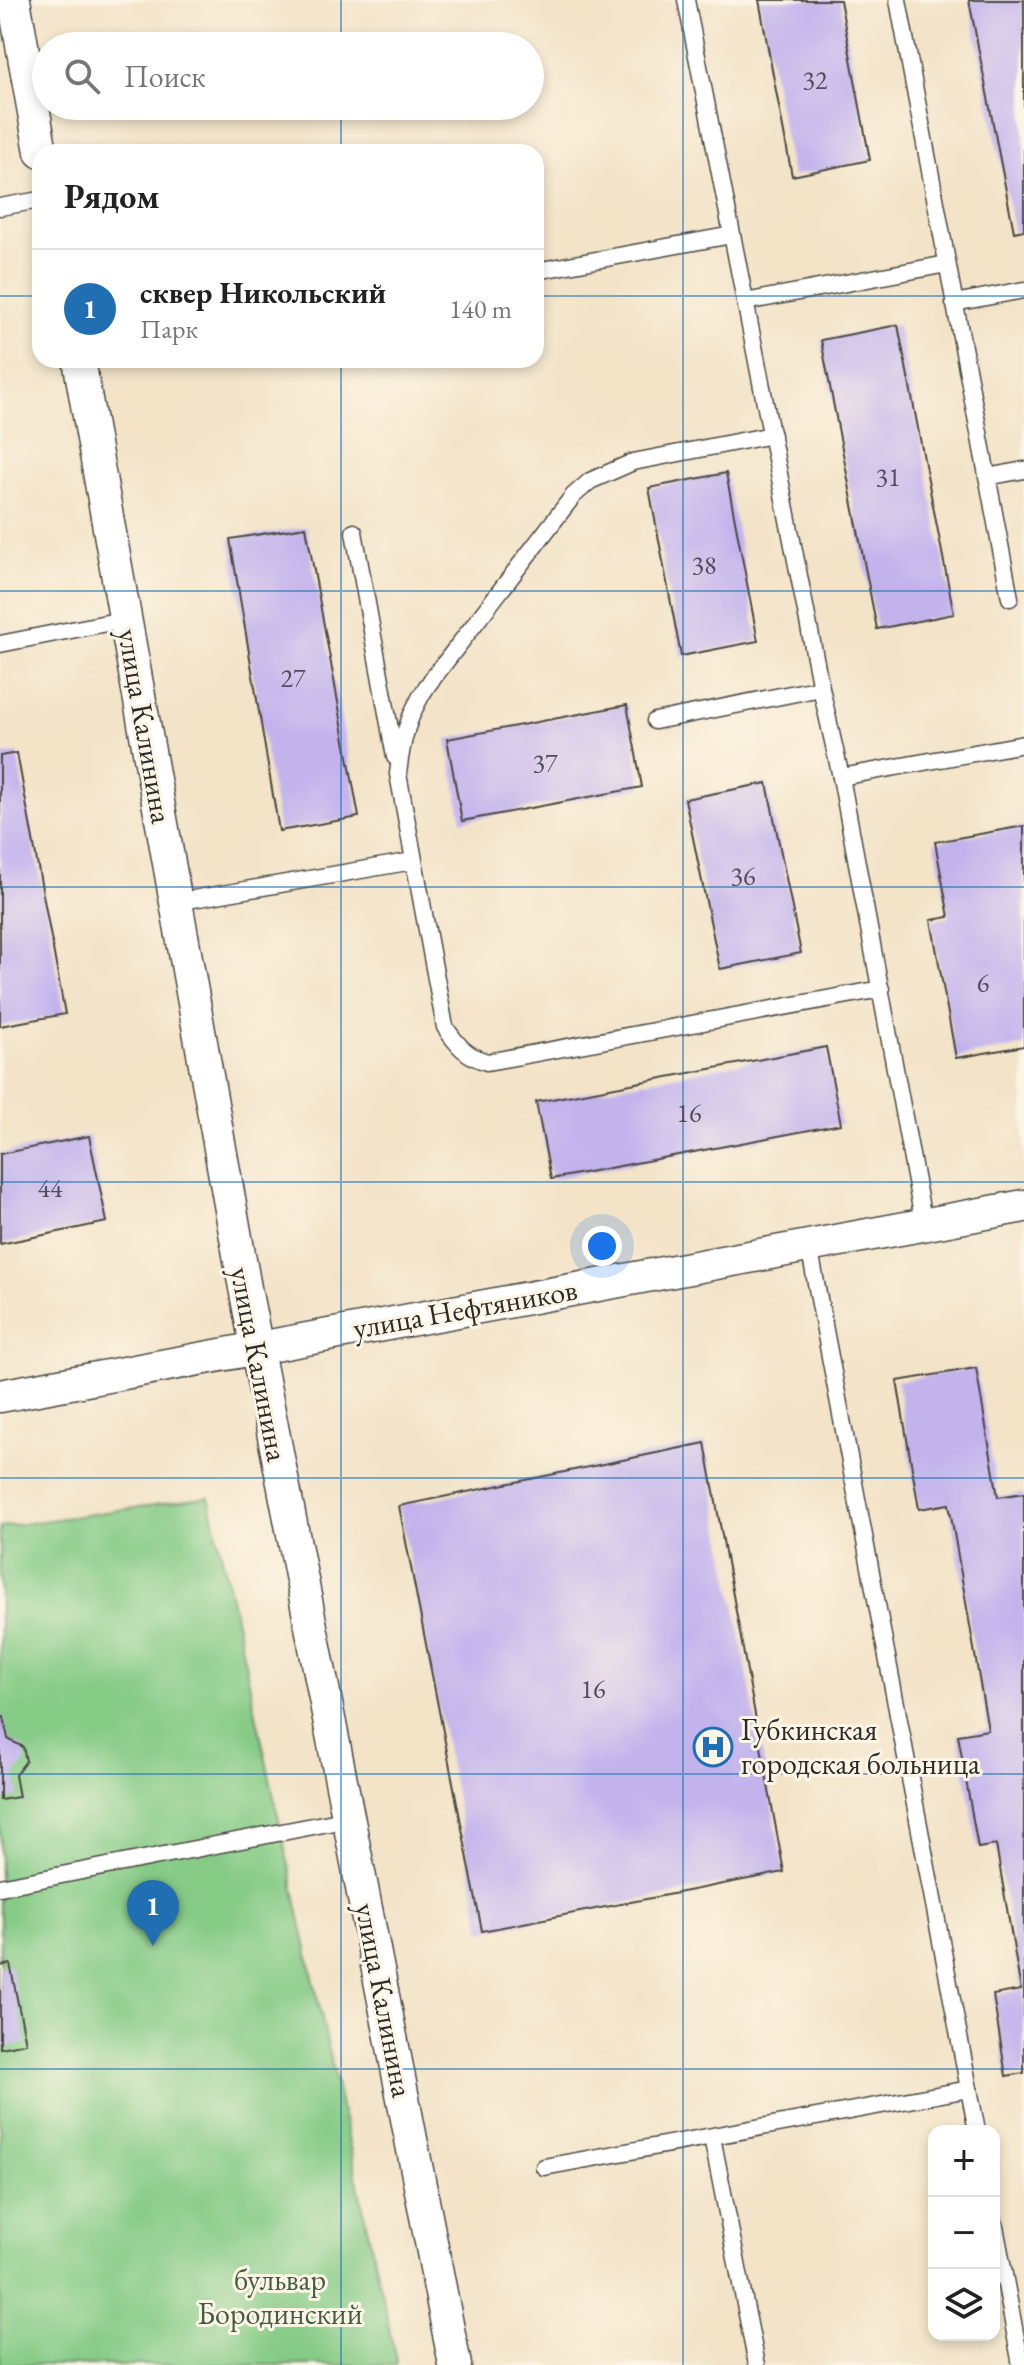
<!DOCTYPE html>
<html lang="ru">
<meta charset="utf-8">
<style>
body{margin:0;font-family:"EB Garamond",serif;background:#f6f6f6;color:#222}
.controls{position:absolute;right:24px;bottom:24px;display:grid;overflow:hidden;border-radius:16px;box-shadow:0 4px 12px #0003}
.controls button{width:72px;height:72px;display:grid;place-items:center;padding:0;border:0;border-bottom:2px solid #e0e0e0;background:#fff;color:#222;font:40px sans-serif}
.you{position:absolute;left:602px;top:1246px;width:28px;height:28px;margin:-20px;border:6px solid #fff;border-radius:50%;background:#1a73e8;box-shadow:0 0 0 12px #1a73e833}
.badge{display:grid;place-items:center;width:52px;height:52px;border-radius:50%;background:#1f6fb2;color:#fff;font-size:26px;font-weight:700}
.pin{position:absolute;translate:-50% -66px;filter:drop-shadow(0 2px 4px #0008)}
.pin::after{content:'';position:absolute;top:42px;width:28px;height:24px;background:inherit;clip-path:polygon(0 0,100% 0,50% 100%)}
.list{margin:0;padding:0;list-style:none}
h2{display:flex;justify-content:space-between;align-items:center;height:104px;margin:0;padding:0 32px;font-size:34px}
h2 small{font-size:26px;font-weight:400;color:#767676}
.list li{display:grid;grid-template-columns:52px 1fr auto;gap:24px;align-items:center;box-sizing:border-box;height:120px;padding:0 32px;border-top:2px solid #e0e0e0}
.list b{display:block;font-size:30px;white-space:nowrap}
.list p{margin:0;font-size:26px;white-space:nowrap;color:#767676}
.list em{font-size:26px;font-style:normal;color:#767676}
.icon{flex:none;width:44px;height:44px;fill:none;stroke:currentColor;stroke-width:2;stroke-linecap:round;stroke-linejoin:round}
.map{position:relative;flex:none;width:1024px;height:2365px;overflow:hidden}
.search{position:absolute;background:#fff;box-shadow:0 4px 12px #0003;left:32px;top:32px;width:512px;height:88px;display:flex;align-items:center;gap:20px;box-sizing:border-box;padding:0 28px;border-radius:44px;color:#767676;font-size:30px}
.panel{position:absolute;background:#fff;box-shadow:0 4px 12px #0003;left:32px;top:144px;width:512px;height:224px;border-radius:24px}
.map>svg:first-child{display:block}
.green{fill:#85cb86;stroke:#587b58;stroke-width:2}
.building{fill:#c2b3ed}
.lines{fill:none;stroke-linecap:round;stroke-linejoin:round}
.service-casing{stroke:#494742;stroke-width:19}
.minor-casing{stroke:#494742;stroke-width:35}
.service{stroke:#fff;stroke-width:16}
.minor{stroke:#fff;stroke-width:32}
.grid{fill:none;stroke:#1f6fb2;stroke-width:2;stroke-opacity:0.55}
.labels{text-anchor:middle;stroke-width:6;stroke-linejoin:round;paint-order:stroke}
.number-label{font-size:26px;fill:#514d5c}
.street-label{font-size:30px;fill:#2b2b2b;stroke:#fcf5e5}
.poi-label{font-size:30px;fill:#2b2b2b;stroke:#fcf5e5;text-anchor:start}
.park-label{font-size:30px;fill:#465b46;stroke:#fcf5e5}
</style>
<div class="map">
<svg width="1024" height="2365" viewBox="0 0 1024 2365">
<rect width="100%" height="100%" fill="#fcf5e5"/>
<filter id="ink" filterUnits="userSpaceOnUse"><feTurbulence type="fractalNoise" baseFrequency=".0125" numOctaves="2"/><feDisplacementMap in="SourceGraphic" scale="16" xChannelSelector="R" yChannelSelector="G"/><feConvolveMatrix kernelMatrix="1 2 1 2 8 2 1 2 1" color-interpolation-filters="sRGB"/></filter>
<filter id="wash" filterUnits="userSpaceOnUse"><feTurbulence type="fractalNoise" baseFrequency=".006" numOctaves="4" result="noise"/><feDisplacementMap in="SourceGraphic" scale="32" xChannelSelector="R" yChannelSelector="G"/><feGaussianBlur stdDeviation="1.8" result="paint"/><feColorMatrix in="noise" values="0 0 0 0 0 0 0 0 0 0 0 0 0 0 0 0 0 1.4 0 .05"/><feComposite in="paint" operator="in"/></filter>
<g filter="url(#wash)">
<rect width="100%" height="100%" fill="#f3e3c7"/>
<path class="green" d="M 209,1497 L 397,2365 L 0,2365 L 0,1527 Z"/>
<g id="blocks">
<g class="building">
<path d="M 759,0 L 840,0 L 870,160 L 792,176 Z"/>
<path d="M 969,0 L 1024,0 L 1024,230 L 1014,232 Z"/>
<path d="M 898,325 L 954,614 L 877,629 L 821,340 Z"/>
<path d="M 726,473 L 758,641 L 681,656 L 649,488 Z"/>
<path d="M 306,527 L 359,817 L 279,831 L 230,539 Z"/>
<path d="M 627,705 L 642,787 L 462,821 L 447,739 Z"/>
<path d="M 17,753 L 65,1014 L 0,1026 L 0,756 Z"/>
<path d="M 767,783 L 801,953 L 720,969 L 685,799 Z"/>
<path d="M 1024,826 L 1024,1046 L 956,1058 L 931,920 L 949,917 L 935,842 Z"/>
<path d="M 826,1047 L 841,1124 L 551,1179 L 536,1102 Z"/>
<path d="M 89,1136 L 107,1222 L 0,1244 L 0,1154 Z"/>
<path d="M 976,1368 L 998,1497 L 1024,1493 L 1024,2073 L 1006,2076 L 993,1995 L 1021,1990 L 996,1845 L 978,1848 L 958,1735 L 988,1730 L 949,1504 L 919,1509 L 897,1381 Z"/>
<path d="M 705,1443 L 784,1872 L 482,1931 L 399,1506 Z"/>
<path d="M 0,1717 L 4,1717 L 8,1739 L 23,1747 L 26,1761 L 15,1775 L 19,1797 L 0,1800 Z"/>
<path d="M 10,1964 L 26,2043 L 0,2048 L 0,1966 Z"/>
</g>
</g>
</g>
<g filter="url(#ink)">
<use href="#blocks" fill-opacity="0" stroke="#494742" stroke-width="2"/>
<g class="lines">
<defs>
<g id="service">
<path d="M 686,0 L 821,688 L 841,777 L 924,1225"/>
<path d="M 898,0 L 1010,598"/>
<path d="M 0,207 L 40,200"/>
<path d="M 536,271 L 732,235"/>
<path d="M 745,302 L 947,264"/>
<path d="M 954,303 L 1024,290"/>
<path d="M 772,435 L 633,462 L 590,481 L 573,496 L 427,686 C 408,716 402,738 398,774 L 445,1027 C 457,1045 466,1056 487,1062 L 881,989"/>
<path d="M 987,477 L 1024,470"/>
<path d="M 354,532 L 395,757"/>
<path d="M 0,644 L 127,619"/>
<path d="M 655,721 L 821,688"/>
<path d="M 841,777 L 1024,744"/>
<path d="M 176,902 L 413,861"/>
<path d="M 809,1246 L 977,2131"/>
<path d="M 0,1887 L 349,1819"/>
<path d="M 712,2137 L 757,2365"/>
<path d="M 544,2167 L 969,2089"/>
<path d="M 994,2221 L 1021,2365"/>
</g>
<g id="minor">
<path d="M 14,0 L 41,152"/>
<path d="M 79,360 L 245,1288 L 455,2365"/>
<path d="M 0,1396 L 1024,1206"/>
</g>
</defs>
<use href="#service" class="service-casing"/>
<use href="#minor" class="minor-casing"/>
<use href="#service" class="service"/>
<use href="#minor" class="minor"/>
</g>
</g>
<path class="grid" d="M 341,0 L 341,46M 683,0 L 683,2365M 341,106 L 341,152M 0,296 L 40,296M 536,296 L 1024,296M 341,360 L 341,2365M 0,591 L 1024,591M 0,887 L 1024,887M 0,1182 L 1024,1182M 0,1478 L 1024,1478M 0,1774 L 1024,1774M 0,2069 L 1024,2069"/>
<defs>
<symbol id="hospital-ring" viewBox="-11 -11 22 22"><circle r="9.5" fill="#fcf5e5" stroke="#1f6fb2" stroke-width="1.5"/><path d="M-5-5h3v3.5h4V-5h3V5h-3V1.5h-4V5h-3Z" fill="#1f6fb2"/></symbol>
</defs>
<g fill-rule="evenodd">
<use href="#hospital-ring" x="691" y="1725" width="44" height="44"/>
</g>
<g class="labels">
<g class="number-label">
<text x="815" y="89">32</text>
<text x="888" y="486">31</text>
<text x="704" y="574">38</text>
<text x="293" y="687">27</text>
<text x="545" y="772">37</text>
<text x="743" y="885">36</text>
<text x="983" y="992">6</text>
<text x="689" y="1122">16</text>
<text x="50" y="1197">44</text>
<text x="593" y="1698">16</text>
</g>
<g class="street-label">
<text transform="translate(145 726) rotate(80)" y="10">улица Калинина</text>
<text transform="translate(465 1309) rotate(-10)" y="10">улица Нефтяников</text>
<text transform="translate(259 1364) rotate(79)" y="10">улица Калинина</text>
<text transform="translate(384 2000) rotate(79)" y="10">улица Калинина</text>
</g>
<g class="poi-label">
<text x="741" y="1740">Губкинская<tspan x="741" dy="34">городская больница</tspan></text>
</g>
<g class="park-label">
<text x="280" y="2290">бульвар<tspan x="280" dy="34">Бородинский</tspan></text>
</g>
</g>
</svg>
<div class="controls">
<button>+</button>
<button>−</button>
<button><svg class="icon" aria-label="layers" viewBox="0 0 24 24"><path d="M12 4l9 5-9 5-9-5zM3 14l9 5 9-5"/></svg></button>
</div>
<div class="you"></div>
<div class="pin badge" style="left:153px;top:1946px">1</div>
<div class="search"><svg class="icon" aria-label="search" viewBox="0 0 24 24"><circle cx="10" cy="10" r="6"/><path d="M15 15l6 6"/></svg>Поиск</div>
<section class="panel">
<h2>Рядом<small></small></h2>
<ul class="list">
<li><span class="badge">1</span><div><b>сквер Никольский</b><p>Парк</p></div><em>140 m</em></li>
</ul>
</section>
</div>
